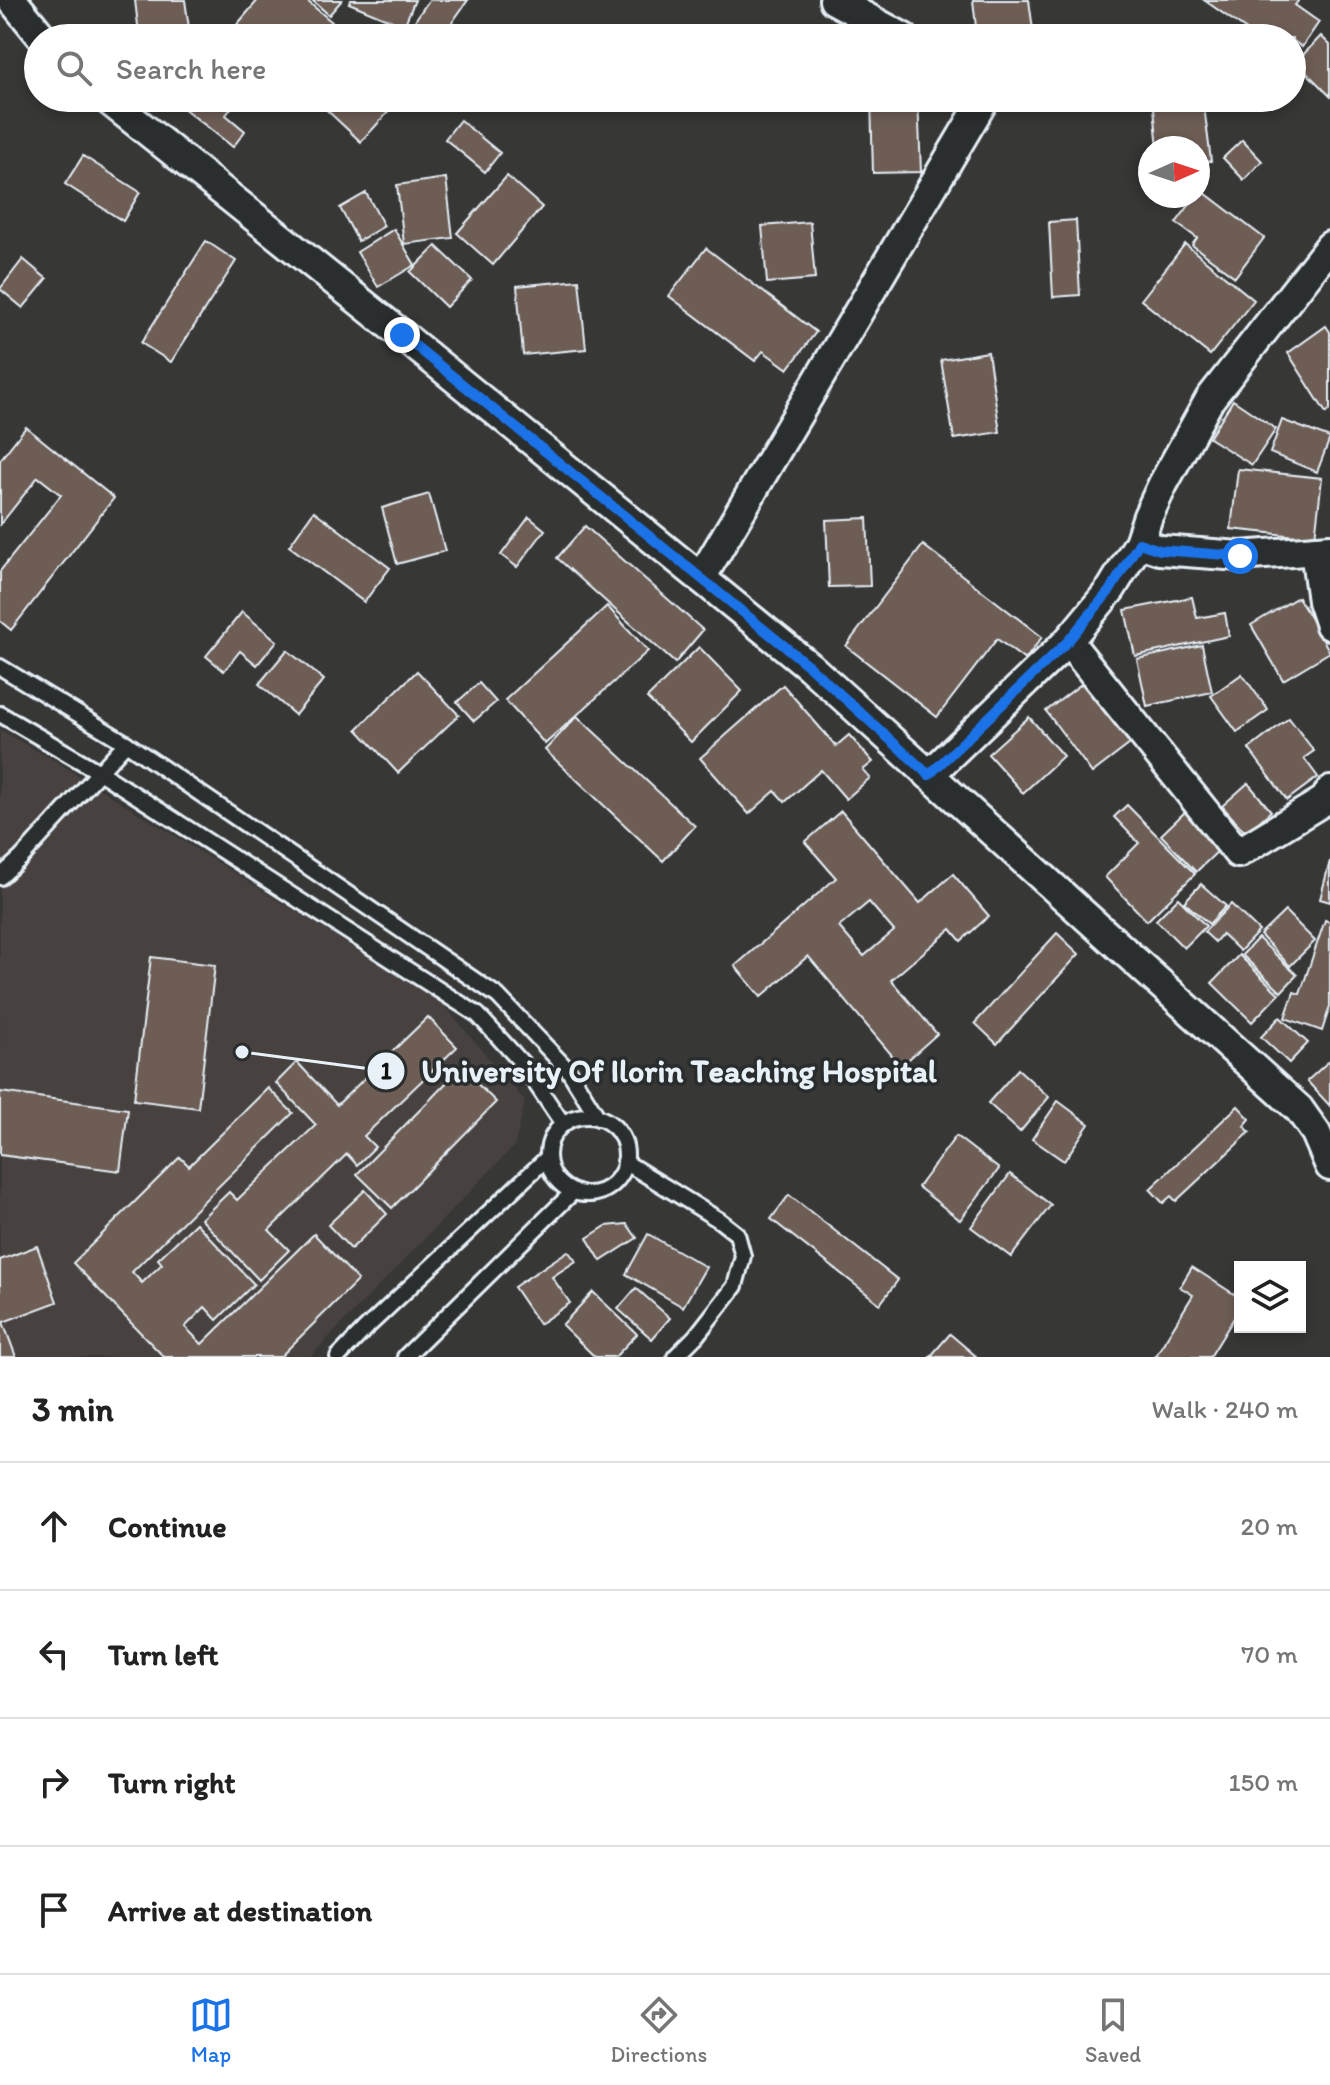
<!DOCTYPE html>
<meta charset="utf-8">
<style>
body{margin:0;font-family:Itim,sans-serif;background:#f6f6f6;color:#222}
.controls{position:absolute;right:24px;bottom:24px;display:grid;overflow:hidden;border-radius:0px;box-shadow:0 4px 12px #0003}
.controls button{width:72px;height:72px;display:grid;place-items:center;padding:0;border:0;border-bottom:2px solid #e0e0e0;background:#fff;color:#222;font:40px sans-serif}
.compass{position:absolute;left:1138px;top:136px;width:72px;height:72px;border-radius:50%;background:#fff;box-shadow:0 4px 12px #0003;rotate:87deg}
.stop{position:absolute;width:24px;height:24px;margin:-18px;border:6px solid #1a73e8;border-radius:50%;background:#fff}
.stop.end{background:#1a73e8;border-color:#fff;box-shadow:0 2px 8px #0008}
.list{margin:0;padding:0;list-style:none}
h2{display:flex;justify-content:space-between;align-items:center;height:104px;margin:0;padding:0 32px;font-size:34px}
h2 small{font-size:26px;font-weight:400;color:#767676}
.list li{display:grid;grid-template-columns:52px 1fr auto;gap:24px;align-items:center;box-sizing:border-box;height:128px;padding:0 32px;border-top:2px solid #e0e0e0}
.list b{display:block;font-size:30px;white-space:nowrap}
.list em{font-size:26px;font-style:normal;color:#767676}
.icon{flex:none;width:44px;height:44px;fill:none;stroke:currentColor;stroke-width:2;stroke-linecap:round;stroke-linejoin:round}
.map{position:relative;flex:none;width:1330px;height:1357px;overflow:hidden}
.search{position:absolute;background:#fff;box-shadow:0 4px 12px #0003;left:24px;right:24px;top:24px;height:88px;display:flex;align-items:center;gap:20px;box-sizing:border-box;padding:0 28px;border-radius:44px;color:#767676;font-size:30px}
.sheet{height:616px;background:#fff}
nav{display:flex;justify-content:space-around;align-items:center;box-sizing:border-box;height:112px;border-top:2px solid #e0e0e0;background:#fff;font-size:22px;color:#767676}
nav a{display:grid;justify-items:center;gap:4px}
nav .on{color:#1a73e8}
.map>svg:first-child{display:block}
.built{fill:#47423f}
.building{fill:#6d5d55;stroke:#e8f1f8;stroke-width:2;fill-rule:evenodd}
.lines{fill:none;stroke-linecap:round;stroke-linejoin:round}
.lane-casing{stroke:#e8f1f8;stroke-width:20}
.street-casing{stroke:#e8f1f8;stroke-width:34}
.lane{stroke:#2a2d2e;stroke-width:14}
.street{stroke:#2a2d2e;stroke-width:28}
.route{stroke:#1a73e8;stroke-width:10}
.leader{fill:none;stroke:#e8f1f8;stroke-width:3}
.callout-dot{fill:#e8f1f8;stroke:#2a2d2e;stroke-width:3}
.mark-label{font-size:24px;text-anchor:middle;font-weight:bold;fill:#111}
.callout-label{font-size:32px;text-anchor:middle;font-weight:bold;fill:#e8f1f8;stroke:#2a2d2e;stroke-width:7;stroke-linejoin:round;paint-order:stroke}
</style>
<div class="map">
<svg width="1330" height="1357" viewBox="0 0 1330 1357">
<rect width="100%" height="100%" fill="#373736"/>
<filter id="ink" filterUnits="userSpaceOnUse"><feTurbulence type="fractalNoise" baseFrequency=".0125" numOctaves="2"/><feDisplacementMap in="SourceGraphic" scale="16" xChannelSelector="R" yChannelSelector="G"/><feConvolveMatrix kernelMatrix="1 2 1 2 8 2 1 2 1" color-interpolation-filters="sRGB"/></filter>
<g filter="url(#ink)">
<path class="built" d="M 0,730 L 57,762 L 442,1003 L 525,1101 L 515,1145 L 310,1357 L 0,1357 Z"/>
<g class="building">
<path d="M 135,0 L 185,0 L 189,28 L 139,34 Z"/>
<path d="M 258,0 L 306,0 L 332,22 L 318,38 L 248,38 L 235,27 Z"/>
<path d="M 312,0 L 342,0 L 329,15 Z"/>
<path d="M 351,0 L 415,0 L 404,26 L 349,3 Z"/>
<path d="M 429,0 L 468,0 L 441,38 L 403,38 Z"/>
<path d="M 973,0 L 1029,0 L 1033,30 L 977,36 Z"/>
<path d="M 1204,0 L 1299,0 L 1295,5 L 1319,22 L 1302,47 L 1292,40 L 1292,38 L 1258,38 Z"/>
<path d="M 1321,36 L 1330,45 L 1330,96 L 1296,62 Z"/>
<path d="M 189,98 L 220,98 L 232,107 L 226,115 L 245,131 L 233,147 L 182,107 Z"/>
<path d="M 318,98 L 401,98 L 361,142 L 316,100 Z"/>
<path d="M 871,98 L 918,98 L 921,172 L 873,173 Z"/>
<path d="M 1153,98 L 1203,98 L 1211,161 L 1198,163 L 1198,148 L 1158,148 Z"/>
<path d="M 460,120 L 500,153 L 485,172 L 445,139 Z"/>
<path d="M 1242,140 L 1262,161 L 1244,180 L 1223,158 Z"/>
<path d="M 83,156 L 140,192 L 123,221 L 65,184 Z"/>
<path d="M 507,176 L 542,207 L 493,265 L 457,233 Z"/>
<path d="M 446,178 L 453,238 L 404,244 L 397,185 Z"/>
<path d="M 1201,190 L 1264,238 L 1235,277 L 1192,245 L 1197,238 L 1176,223 L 1196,196 L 1198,196 Z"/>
<path d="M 366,193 L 384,226 L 358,241 L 340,208 Z"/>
<path d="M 1076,220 L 1080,295 L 1053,297 L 1049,222 Z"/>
<path d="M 810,222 L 815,279 L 767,283 L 762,226 Z"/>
<path d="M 394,229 L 415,265 L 378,287 L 357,252 Z"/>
<path d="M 206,241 L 236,261 L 171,362 L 141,343 Z"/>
<path d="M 1185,244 L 1254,300 L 1210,355 L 1141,300 Z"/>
<path d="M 436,246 L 472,280 L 446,307 L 410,272 Z"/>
<path d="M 706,248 L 816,332 L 788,369 L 763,351 L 755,361 L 669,296 Z"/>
<path d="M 23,259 L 47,279 L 23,308 L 0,289 Z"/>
<path d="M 579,280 L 586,349 L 523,355 L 517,286 Z"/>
<path d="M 1326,326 L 1330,332 L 1330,410 L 1326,413 L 1288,353 Z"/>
<path d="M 988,352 L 1000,432 L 954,439 L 941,360 Z"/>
<path d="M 1233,400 L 1276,429 L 1252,465 L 1209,438 Z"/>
<path d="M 1282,420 L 1330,438 L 1317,472 L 1270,453 Z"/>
<path d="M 26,427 L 114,498 L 11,630 L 0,621 L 0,571 L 61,495 L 38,477 L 0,525 L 0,460 Z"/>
<path d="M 1238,469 L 1322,478 L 1315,538 L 1231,529 Z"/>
<path d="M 429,494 L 445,551 L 397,564 L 382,508 Z"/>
<path d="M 314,511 L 390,568 L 364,602 L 289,546 Z"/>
<path d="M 529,517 L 545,530 L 517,567 L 501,555 Z"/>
<path d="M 867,518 L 870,586 L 829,587 L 826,520 Z"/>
<path d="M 585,526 L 703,630 L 675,663 L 557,558 Z"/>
<path d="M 923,545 L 1042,637 L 1025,660 L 997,639 L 937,717 L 846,646 Z"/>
<path d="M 1192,597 L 1197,618 L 1225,613 L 1229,636 L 1135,656 L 1125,610 Z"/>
<path d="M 1298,597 L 1330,652 L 1283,680 L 1251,625 Z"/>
<path d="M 607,606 L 648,651 L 545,744 L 505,700 Z"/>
<path d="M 242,612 L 277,641 L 257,665 L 240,651 L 224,671 L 206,656 Z"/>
<path d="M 1202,645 L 1212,692 L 1147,706 L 1137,659 Z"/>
<path d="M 699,647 L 742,691 L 691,742 L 647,698 Z"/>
<path d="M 287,650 L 324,680 L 295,715 L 259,684 Z"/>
<path d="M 417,671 L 459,715 L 398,773 L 357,729 Z"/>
<path d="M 1242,674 L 1268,710 L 1237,732 L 1211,696 Z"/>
<path d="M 1084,682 L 1130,744 L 1092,773 L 1046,711 Z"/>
<path d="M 479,683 L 496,702 L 474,721 L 457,702 Z"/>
<path d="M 783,685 L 836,746 L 849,735 L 873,762 L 863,770 L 870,778 L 846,799 L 821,770 L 785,802 L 775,791 L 749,814 L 700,758 Z"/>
<path d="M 577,716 L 695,826 L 663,861 L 545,750 Z"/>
<path d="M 1029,717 L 1063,756 L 1023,793 L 988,754 Z"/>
<path d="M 1289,718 L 1314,751 L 1304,758 L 1318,777 L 1287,800 L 1249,749 Z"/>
<path d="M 1248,783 L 1271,811 L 1246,833 L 1222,806 Z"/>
<path d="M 1127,805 L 1195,874 L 1147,921 L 1105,877 L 1139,843 L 1114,817 Z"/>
<path d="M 1187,810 L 1221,848 L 1196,872 L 1161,835 Z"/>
<path d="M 841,811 L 920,903 L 953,874 L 989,916 L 961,941 L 951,929 L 891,980 L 937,1034 L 901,1066 L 808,956 L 761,997 L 735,966 L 836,878 L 805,842 ZM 869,902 L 894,931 L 864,956 L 839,927 Z"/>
<path d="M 1330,861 L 1330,902 L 1320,899 Z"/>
<path d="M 1201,884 L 1226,906 L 1209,924 L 1184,902 Z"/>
<path d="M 1178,898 L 1206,926 L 1184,948 L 1156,920 Z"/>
<path d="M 1231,904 L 1259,931 L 1240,951 L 1222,934 L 1215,942 L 1204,932 Z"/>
<path d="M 1285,911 L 1315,941 L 1290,966 L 1260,935 Z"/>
<path d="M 1325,920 L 1330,922 L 1330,1006 L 1322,1031 L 1285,1018 L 1294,992 L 1300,994 Z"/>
<path d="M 1057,933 L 1079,954 L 997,1044 L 975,1023 Z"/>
<path d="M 1258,938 L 1297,975 L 1281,992 L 1242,955 Z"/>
<path d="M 1239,955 L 1279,994 L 1252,1022 L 1212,983 Z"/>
<path d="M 151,957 L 215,965 L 198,1108 L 134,1100 Z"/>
<path d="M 428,1017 L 457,1047 L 364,1136 L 375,1147 L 357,1165 L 347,1154 L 269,1230 L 289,1250 L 259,1280 L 201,1219 L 229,1192 L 237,1200 L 316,1125 L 276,1083 L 297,1062 L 337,1105 Z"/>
<path d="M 1280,1017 L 1308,1043 L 1289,1063 L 1261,1037 Z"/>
<path d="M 1330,1060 L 1330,1106 L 1307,1081 Z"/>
<path d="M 461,1068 L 496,1102 L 392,1208 L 357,1174 Z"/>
<path d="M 1018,1069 L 1049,1097 L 1020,1132 L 988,1103 Z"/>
<path d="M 268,1088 L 293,1113 L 132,1272 L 142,1283 L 162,1264 L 158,1259 L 196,1223 L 254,1284 L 217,1320 L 205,1307 L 185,1327 L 202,1344 L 314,1234 L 358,1280 L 280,1357 L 164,1357 L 73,1263 L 180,1157 L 189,1166 Z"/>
<path d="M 0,1092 L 128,1109 L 120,1171 L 0,1155 Z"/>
<path d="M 1058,1101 L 1089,1124 L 1064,1161 L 1032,1139 Z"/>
<path d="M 1238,1106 L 1250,1119 L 1244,1126 L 1250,1132 L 1176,1201 L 1171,1196 L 1163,1203 L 1150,1189 Z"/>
<path d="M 956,1136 L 999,1169 L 960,1220 L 918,1187 Z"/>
<path d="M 1010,1174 L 1051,1205 L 1011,1257 L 971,1227 Z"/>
<path d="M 365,1190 L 387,1214 L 351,1249 L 328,1225 Z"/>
<path d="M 789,1195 L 898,1280 L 880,1304 L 771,1219 Z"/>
<path d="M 627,1224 L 637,1238 L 601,1261 L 587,1238 L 606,1226 Z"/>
<path d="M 648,1234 L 706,1267 L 683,1307 L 626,1274 Z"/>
<path d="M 37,1246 L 57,1302 L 3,1322 L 16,1357 L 0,1357 L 0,1260 Z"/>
<path d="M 568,1251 L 576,1261 L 552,1277 L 570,1303 L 539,1324 L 514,1287 Z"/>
<path d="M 1192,1267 L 1240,1298 L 1240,1308 L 1210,1357 L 1155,1357 L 1193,1295 L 1180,1287 Z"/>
<path d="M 636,1288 L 670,1318 L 652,1339 L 618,1309 Z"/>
<path d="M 593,1292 L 637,1334 L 615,1357 L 595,1357 L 562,1325 Z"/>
<path d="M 950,1334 L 977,1357 L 930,1357 Z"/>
</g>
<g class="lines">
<defs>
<g id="lane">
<path d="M 0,667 L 126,743 L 498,996 L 569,1071 L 598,1118"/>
<path d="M 0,714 L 101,773 L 478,1015 L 522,1063 L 563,1124"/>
<path d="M 0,877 L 21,858 L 126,743"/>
<circle cx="587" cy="1155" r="39"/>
<path d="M 625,1162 L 719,1220 L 737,1234 L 743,1256 L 735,1286 L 696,1336 L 675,1357"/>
<path d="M 338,1357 L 365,1329 L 548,1157"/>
<path d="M 405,1357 L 573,1192"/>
</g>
<g id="street">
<path d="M 12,0 L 43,38"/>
<path d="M 834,0 L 904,38"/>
<path d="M 106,98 L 402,335 L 809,666 L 1299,1109 L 1316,1133 L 1330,1166"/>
<path d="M 1139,543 L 1160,550 L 1240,556 L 1330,549"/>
<path d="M 1315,550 L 1322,601 L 1330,625"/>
<path d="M 701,578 L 985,98"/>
<path d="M 1068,641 L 1238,853 L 1325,800 L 1330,791"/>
<path d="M 929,775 L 1068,641 L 1111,589 L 1139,543 L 1148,516 L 1163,484 L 1210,399 L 1330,246"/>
</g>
</defs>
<use href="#lane" class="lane-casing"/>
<use href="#street" class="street-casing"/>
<use href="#lane" class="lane"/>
<use href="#street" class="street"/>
</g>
</g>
<g class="lines" filter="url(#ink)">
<path class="route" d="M 402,335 L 809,666 L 929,775 L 1068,641 L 1111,589 L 1139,543 L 1160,550 L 1240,556"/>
</g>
<path class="leader" d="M242 1052L386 1071"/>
<g class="callout-dot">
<circle cx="242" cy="1052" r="8"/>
<circle cx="386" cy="1071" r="20"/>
</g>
<g class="mark-label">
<text x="386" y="1079">1</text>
</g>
<g class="callout-label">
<text x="679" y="1082">University Of Ilorin Teaching Hospital</text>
</g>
</svg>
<div class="controls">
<button><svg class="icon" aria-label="layers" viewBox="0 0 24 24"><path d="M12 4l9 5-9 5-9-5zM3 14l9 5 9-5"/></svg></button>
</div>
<svg class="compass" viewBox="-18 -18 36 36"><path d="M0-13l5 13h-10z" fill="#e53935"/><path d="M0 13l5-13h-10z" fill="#767676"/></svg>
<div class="stop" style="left:1240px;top:556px"></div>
<div class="stop end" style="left:402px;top:335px"></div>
<div class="search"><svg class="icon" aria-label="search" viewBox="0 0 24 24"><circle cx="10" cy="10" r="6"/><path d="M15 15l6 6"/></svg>Search here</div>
</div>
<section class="sheet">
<h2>3 min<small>Walk · 240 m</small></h2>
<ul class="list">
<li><svg class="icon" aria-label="ahead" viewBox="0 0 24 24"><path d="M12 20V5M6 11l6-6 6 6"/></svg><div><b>Continue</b></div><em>20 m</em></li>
<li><svg class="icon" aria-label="left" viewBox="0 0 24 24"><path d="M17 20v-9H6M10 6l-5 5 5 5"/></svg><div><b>Turn left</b></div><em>70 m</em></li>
<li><svg class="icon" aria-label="right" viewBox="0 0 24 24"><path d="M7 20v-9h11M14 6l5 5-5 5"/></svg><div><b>Turn right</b></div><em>150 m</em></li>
<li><svg class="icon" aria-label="arrive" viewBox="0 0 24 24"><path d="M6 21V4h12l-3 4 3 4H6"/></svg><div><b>Arrive at destination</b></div></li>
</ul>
</section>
<nav>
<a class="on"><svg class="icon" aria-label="map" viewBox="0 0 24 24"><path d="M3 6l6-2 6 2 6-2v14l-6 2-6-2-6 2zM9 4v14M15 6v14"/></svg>Map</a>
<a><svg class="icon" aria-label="directions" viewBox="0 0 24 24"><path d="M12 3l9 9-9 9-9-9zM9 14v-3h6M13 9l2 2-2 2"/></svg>Directions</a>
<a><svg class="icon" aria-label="saved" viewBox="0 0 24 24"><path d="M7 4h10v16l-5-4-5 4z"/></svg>Saved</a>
</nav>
